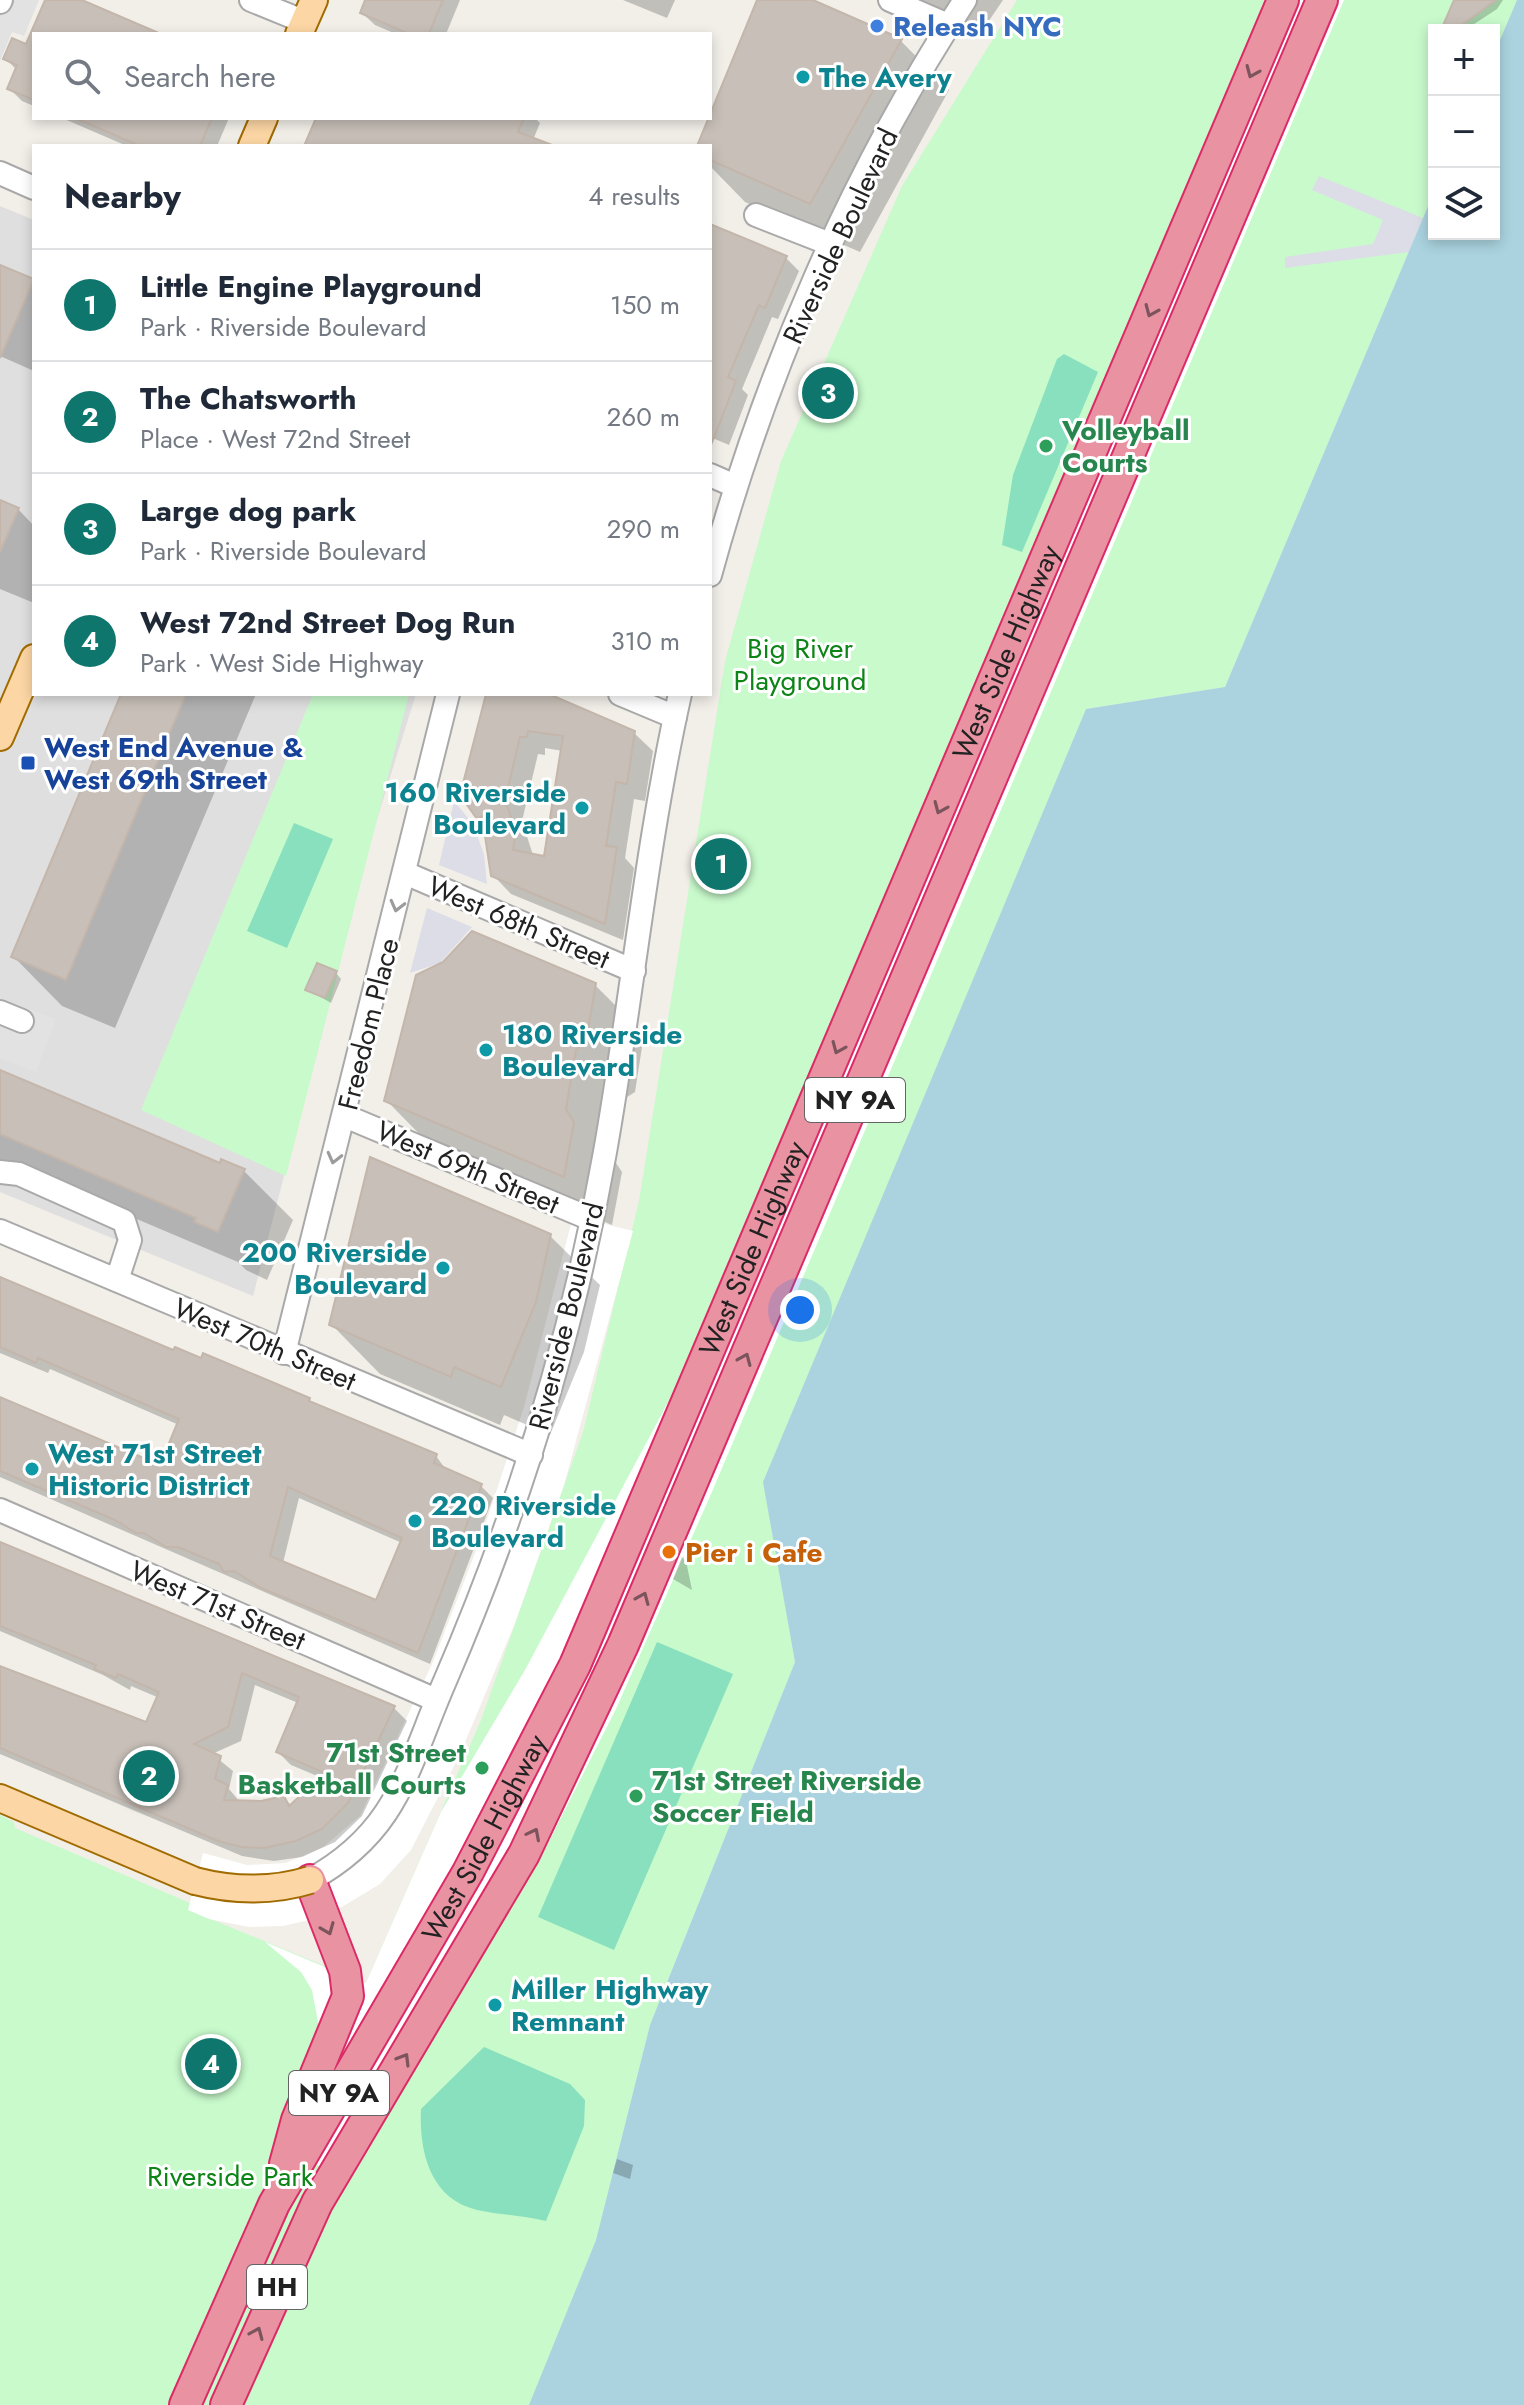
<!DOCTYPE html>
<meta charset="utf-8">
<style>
body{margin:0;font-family:Jost,sans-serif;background:#f2f2f3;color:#1f2937}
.controls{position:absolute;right:24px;top:24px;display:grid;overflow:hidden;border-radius:0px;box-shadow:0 4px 12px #0003}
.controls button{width:72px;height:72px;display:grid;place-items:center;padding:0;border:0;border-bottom:2px solid #e0e1e3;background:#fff;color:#1f2937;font:40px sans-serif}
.you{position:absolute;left:800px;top:1310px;width:28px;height:28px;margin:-20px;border:6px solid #fff;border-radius:50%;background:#1a73e8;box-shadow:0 0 0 12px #1a73e833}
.badge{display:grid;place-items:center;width:52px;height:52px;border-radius:50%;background:#0f766e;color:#fff;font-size:26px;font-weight:700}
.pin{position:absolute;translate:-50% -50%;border:4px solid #fff;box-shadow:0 2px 8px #0006}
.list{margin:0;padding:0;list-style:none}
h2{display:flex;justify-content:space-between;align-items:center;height:104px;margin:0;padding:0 32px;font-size:34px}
h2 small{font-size:26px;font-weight:400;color:#747a83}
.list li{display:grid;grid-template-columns:52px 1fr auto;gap:24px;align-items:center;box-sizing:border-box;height:112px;padding:0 32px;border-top:2px solid #e0e1e3}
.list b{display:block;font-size:30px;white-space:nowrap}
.list p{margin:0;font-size:26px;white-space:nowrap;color:#747a83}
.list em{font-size:26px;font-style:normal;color:#747a83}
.icon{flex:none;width:44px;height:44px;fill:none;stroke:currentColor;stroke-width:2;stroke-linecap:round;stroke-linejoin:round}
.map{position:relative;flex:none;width:1524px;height:2405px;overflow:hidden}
.search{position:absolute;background:#fff;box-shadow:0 4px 12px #0003;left:32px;top:32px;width:680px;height:88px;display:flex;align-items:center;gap:20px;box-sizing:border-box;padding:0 28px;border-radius:0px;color:#747a83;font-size:30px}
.panel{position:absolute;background:#fff;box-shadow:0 4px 12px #0003;left:32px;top:144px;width:680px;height:552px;border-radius:0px}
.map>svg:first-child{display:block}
.residential{fill:#e0dfdf}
.park{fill:#c8facc}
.pitch{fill:#88e0be}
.parking{fill:#e2e2e2}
.plaza{fill:#dddde8}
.water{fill:#aad3df}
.pier{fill:#fff}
.shadow{fill:#0003;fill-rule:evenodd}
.building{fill:#c7bfb8;stroke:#c4b6ab;stroke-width:2;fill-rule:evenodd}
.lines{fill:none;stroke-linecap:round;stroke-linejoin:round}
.minor-casing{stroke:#a9a9a9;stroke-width:26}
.major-casing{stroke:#a06b00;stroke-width:30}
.highway-casing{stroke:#dc2a67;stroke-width:34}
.minor{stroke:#fff;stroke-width:22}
.major{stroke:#fcd6a4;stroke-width:26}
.highway{stroke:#e892a2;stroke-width:30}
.major-bridge-casing{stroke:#a06b00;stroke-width:30;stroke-linecap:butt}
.major-bridge{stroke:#fcd6a4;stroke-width:26}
.oneway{stroke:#7b545c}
.oneway2{stroke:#9c9c9c}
.shop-dot{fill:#3f7fe0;stroke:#fff;stroke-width:3}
.culture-dot{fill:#0f9aa8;stroke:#fff;stroke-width:3}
.leisure-dot{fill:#2e9e5b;stroke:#fff;stroke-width:3}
.transit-dot{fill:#1a4fb4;stroke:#fff;stroke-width:3}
.food-dot{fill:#e8710a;stroke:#fff;stroke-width:3}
.labels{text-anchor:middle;stroke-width:6;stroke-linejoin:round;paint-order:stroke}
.shield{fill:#fff;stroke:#646464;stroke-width:2}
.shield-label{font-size:26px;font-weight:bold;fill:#222}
.shop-label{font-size:28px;font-weight:bold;fill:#366cbe;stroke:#fff;text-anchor:start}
.culture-label{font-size:28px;font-weight:bold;fill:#0d838f;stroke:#fff;text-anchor:start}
.street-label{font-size:28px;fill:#222;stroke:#fff}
.leisure-label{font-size:28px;font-weight:bold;fill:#27864d;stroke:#fff;text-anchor:start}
.park-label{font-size:28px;fill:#0c8416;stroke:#fff}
.transit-label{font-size:28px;font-weight:bold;fill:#164399;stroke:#fff;text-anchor:start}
.food-label{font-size:28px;font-weight:bold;fill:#c56008;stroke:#fff;text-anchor:start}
</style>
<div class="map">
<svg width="1524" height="2405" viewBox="0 0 1524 2405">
<rect width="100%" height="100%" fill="#f2efe9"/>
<path class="residential" d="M 0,206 L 34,220 L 34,694 L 416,694 L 374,829 L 253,1296 L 0,1192 Z"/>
<g class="park">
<path d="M 1017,0 L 1517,0 L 1494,54 L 1494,30 L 1434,30 L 1434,192 L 1225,687 L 1086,709 L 765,1491 L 795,1662 L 650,2025 L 596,2240 L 530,2405 L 0,2405 L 0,1815 L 14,1822 L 15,1828 L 190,1903 L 189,1910 L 366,1983 L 481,1720 L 583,1432 L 639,1201 L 725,661 L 781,461 L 902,186 Z"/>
<path d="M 313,694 L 409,694 L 286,1176 L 141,1110 Z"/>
</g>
<g class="pitch">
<path d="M 1064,354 L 1098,372 L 1022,552 L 1002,545 L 1013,475 L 1057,359 Z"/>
<path d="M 294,823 L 333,839 L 287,948 L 247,931 Z"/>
<path d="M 657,1642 L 733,1674 L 614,1950 L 538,1917 Z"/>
<path d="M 484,2047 L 570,2084 L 585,2100 L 584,2126 L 546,2221 C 523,2215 500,2215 477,2210 C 430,2199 419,2152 421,2109 Z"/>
</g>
<g class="parking">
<path d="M 0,0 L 39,0 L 24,36 L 12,32 L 0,61 Z"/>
<path d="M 0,998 L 56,1019 L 36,1072 L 0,1058 Z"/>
</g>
<g class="plaza">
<path d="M 1319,176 L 1423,218 L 1409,252 L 1285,268 L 1285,257 L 1373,244 L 1383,220 L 1312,190 Z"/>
<path d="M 454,801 L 473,824 L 484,854 L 487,884 L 439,865 Z"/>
<path d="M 427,908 L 472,927 L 440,963 L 410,973 Z"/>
</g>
<path class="water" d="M 1517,0 L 1524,0 L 1524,2405 L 529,2405 L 596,2240 L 650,2025 L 795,1662 L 763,1482 L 1086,709 L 1225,687 L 1434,192 L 1434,234 L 1494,234 L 1494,54 Z"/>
<path class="pier" d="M 1265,0 L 1344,0 L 711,1494 L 616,1709 L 543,1853 L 351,2179 L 277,2149 L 319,2027 L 312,1990 L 301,1972 L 265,1942 L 332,1970 L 313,1919 L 283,1926 L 249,1927 L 209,1919 L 188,1910 L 203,1853 L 247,1865 L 286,1863 L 323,1847 L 360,1816 L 433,1662 L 482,1535 L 524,1407 L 573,1216 L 633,1231 L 564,1485 L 515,1623 L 460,1754 L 411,1850 L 380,1884 L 335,1911 L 361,1982 L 366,1983 L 441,1812 L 525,1670 L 682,1376 Z"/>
<g class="shadow">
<path d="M 48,0 L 77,0 L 156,34 L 34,34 L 34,106 L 22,101 L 9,88 L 17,70 L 5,58 L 27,47 Z"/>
<path d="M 368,0 L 460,0 L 446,34 L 396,34 L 375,25 L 362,13 Z"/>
<path d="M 623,0 L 675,0 L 667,18 Z"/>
<path d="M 760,0 L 808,0 L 900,40 L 949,90 L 860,252 L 745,202 L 710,166 L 710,146 L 699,146 Z"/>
<path d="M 900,0 L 1003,0 L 980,34 Z"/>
<path d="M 1457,0 L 1503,0 L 1497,9 L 1465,30 L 1443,30 Z"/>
<path d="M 62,118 L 229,118 L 217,146 L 127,146 Z"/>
<path d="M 318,118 L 535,118 L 540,123 L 533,140 L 548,146 L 306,146 Z"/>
<path d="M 710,226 L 786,258 L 799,271 L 778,319 L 772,317 L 742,389 L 748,395 L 729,445 L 710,437 Z"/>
<path d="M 0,267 L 34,282 L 34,371 L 0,356 Z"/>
<path d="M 0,502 L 18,509 L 34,526 L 34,603 L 0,589 Z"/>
<path d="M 123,694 L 256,694 L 115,1028 L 62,1006 L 13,956 Z"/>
<path d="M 488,694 L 544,694 L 634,733 L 653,751 L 645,801 L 634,799 L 625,858 L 634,868 L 623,940 L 511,894 L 493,875 L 486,824 L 479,817 ZM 545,748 L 563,751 L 545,858 L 533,855 L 522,821 L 538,754 L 545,755 Z"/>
<path d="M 336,973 L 341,979 L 331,1003 L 307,989 Z"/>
<path d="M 595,985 L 644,1034 L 635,1092 L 624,1099 L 614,1160 L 622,1172 L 612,1225 L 435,1150 L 386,1100 Z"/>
<path d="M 0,1072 L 221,1166 L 244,1171 L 293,1220 L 267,1280 L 246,1270 L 238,1262 L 0,1161 Z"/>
<path d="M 550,1236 L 600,1285 L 584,1352 L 550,1435 L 504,1415 L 500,1425 L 380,1374 L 331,1324 Z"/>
<path d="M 0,1279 L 174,1353 L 436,1456 L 447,1471 L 481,1486 L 493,1498 L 430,1664 L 0,1477 L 0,1398 L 161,1468 L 179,1425 L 50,1369 L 48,1373 L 0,1353 ZM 299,1498 L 402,1543 L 377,1603 L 283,1563 Z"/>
<path d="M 0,1544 L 394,1708 L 407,1721 L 362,1816 L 335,1842 L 302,1857 L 274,1861 L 242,1856 L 0,1754 L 0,1668 L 147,1725 L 157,1697 L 131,1686 L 130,1690 L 103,1675 L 0,1631 ZM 255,1685 L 298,1703 L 278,1752 L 291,1765 L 322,1778 L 292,1806 L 284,1798 L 240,1802 L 229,1789 L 233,1771 L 212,1754 L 241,1741 Z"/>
<path d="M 682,1557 L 686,1561 L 692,1590 L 673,1579 Z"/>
<path d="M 617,2159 L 633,2165 L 630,2179 L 613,2173 Z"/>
</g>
<g class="building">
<path d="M 45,0 L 82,0 L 161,34 L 34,34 L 34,100 L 7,89 L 17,65 L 3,59 L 12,38 L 26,44 Z"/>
<path d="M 365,0 L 443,0 L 429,34 L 409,34 L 360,13 Z"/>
<path d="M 757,0 L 813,0 L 902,39 L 810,204 L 710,160 L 710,146 L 697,146 Z"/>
<path d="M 1454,0 L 1496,0 L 1455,30 L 1441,30 Z"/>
<path d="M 75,118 L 212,118 L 200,146 L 140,146 Z"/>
<path d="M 316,118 L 524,118 L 518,132 L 552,145 L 304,146 Z"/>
<path d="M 710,224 L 787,256 L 765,308 L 759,305 L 728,377 L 736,381 L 711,445 Z"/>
<path d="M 0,265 L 34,279 L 0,358 Z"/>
<path d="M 0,500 L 19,508 L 0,552 Z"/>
<path d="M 121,694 L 186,694 L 66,980 L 11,957 Z"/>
<path d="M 486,694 L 549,694 L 635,731 L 627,784 L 616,782 L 606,846 L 617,847 L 605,924 L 491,876 L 482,816 L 477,819 L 460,795 ZM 528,731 L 563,736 L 544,856 L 513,850 L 516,830 L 505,801 L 520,737 L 527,737 Z"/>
<path d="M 472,931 L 596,983 L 586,1042 L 576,1050 L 566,1109 L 574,1122 L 564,1177 L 384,1101 L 416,975 L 443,962 Z"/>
<path d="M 317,963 L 337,971 L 325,998 L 305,990 Z"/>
<path d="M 0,1070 L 220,1163 L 221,1159 L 245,1169 L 218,1232 L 194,1222 L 196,1218 L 0,1134 Z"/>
<path d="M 370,1157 L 551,1234 L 536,1302 L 501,1387 L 454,1367 L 451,1377 L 329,1325 Z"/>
<path d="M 0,1277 L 173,1350 L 175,1347 L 201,1358 L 203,1353 L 310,1398 L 309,1401 L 437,1454 L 434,1463 L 482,1484 L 418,1653 L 261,1588 L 234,1571 L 224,1572 L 219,1564 L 178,1547 L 166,1547 L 144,1533 L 136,1533 L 115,1520 L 0,1471 L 0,1397 L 160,1465 L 179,1419 L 38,1358 L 36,1363 L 0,1347 ZM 288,1487 L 402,1538 L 376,1600 L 270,1556 Z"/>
<path d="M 0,1542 L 395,1706 L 348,1803 L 322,1829 L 296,1841 L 264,1848 L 241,1847 L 218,1841 L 0,1748 L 0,1666 L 146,1722 L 159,1692 L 118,1674 L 116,1678 L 94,1669 L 96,1665 L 0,1626 ZM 242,1673 L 299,1697 L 276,1752 L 325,1773 L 289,1806 L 284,1796 L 261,1801 L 224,1800 L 228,1785 L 215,1779 L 221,1756 L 194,1744 L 228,1727 Z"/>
</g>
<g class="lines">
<defs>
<g id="minor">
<path d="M 251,0 L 305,22"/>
<path d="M 890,0 L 948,25"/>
<path d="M 0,2 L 1,0"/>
<path d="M 0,173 L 34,188"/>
<path d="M 756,215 L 830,244"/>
<path d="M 710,475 L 735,486"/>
<path d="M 710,575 C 765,374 850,176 965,0"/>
<path d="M 620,694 L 675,717"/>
<path d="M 405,873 L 634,971"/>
<path d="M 0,1012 L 22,1021"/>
<path d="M 345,1116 L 591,1219"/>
<path d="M 0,1172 L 19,1174 L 124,1221 L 130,1240 L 117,1280"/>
<path d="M 0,1231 L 531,1455"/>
<path d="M 284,1353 L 448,694"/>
<path d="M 0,1510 L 436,1700"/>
<path d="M 310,1880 C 399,1831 407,1768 445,1681 C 518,1512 573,1334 605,1152 C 632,1000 646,845 680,694"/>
</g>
<g id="major">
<path d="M 299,34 L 314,0"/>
<path d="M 252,146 L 264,118"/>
<path d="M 0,737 L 34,658"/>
<path d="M 0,1798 L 195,1881"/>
</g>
<g id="highway">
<path d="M 285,2164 L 297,2120 L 348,1996 L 345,1971 L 310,1880"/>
<path id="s1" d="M 185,2405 L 274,2204 L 468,1872 L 575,1665 L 1283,0"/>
<path d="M 226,2405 L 317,2203 L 524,1854 L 623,1645 L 1322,0"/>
</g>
</defs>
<use href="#minor" class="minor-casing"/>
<use href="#major" class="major-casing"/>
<use href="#highway" class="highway-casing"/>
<use href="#minor" class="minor"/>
<use href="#major" class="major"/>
<use href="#highway" class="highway"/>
<defs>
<path id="major-bridge" d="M 195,1881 C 234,1891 271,1892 310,1880"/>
</defs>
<use href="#major-bridge" class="major-bridge-casing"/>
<use href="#major-bridge" class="major-bridge"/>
</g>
<defs><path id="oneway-chevron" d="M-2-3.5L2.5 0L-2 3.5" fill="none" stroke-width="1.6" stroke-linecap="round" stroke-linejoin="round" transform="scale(2)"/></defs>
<g class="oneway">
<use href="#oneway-chevron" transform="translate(1252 72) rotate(113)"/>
<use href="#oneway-chevron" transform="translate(1151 311) rotate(113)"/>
<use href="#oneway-chevron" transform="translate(940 808) rotate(113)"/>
<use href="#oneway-chevron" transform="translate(838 1048) rotate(113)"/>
<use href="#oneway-chevron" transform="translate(745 1359) rotate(-67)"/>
<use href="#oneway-chevron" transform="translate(643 1598) rotate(-67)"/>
<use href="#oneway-chevron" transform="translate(534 1834) rotate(-63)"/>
<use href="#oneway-chevron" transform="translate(328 1929) rotate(68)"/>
<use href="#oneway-chevron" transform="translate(404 2059) rotate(-59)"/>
<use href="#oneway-chevron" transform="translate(257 2333) rotate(-67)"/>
</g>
<g class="oneway2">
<use href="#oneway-chevron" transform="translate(397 906) rotate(104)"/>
<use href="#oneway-chevron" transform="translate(334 1158) rotate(104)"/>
</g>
<circle class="shop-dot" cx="877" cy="26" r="8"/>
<g class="culture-dot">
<circle cx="803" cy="77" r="8"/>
<circle cx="582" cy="808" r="8"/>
<circle cx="486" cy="1050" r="8"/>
<circle cx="443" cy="1268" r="8"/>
<circle cx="32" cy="1469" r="8"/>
<circle cx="415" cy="1521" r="8"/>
<circle cx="495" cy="2005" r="8"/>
</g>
<g class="leisure-dot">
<circle cx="1046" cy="446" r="8"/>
<circle cx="482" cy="1768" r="8"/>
<circle cx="636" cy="1796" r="8"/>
</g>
<rect class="transit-dot" x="20" y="755" width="16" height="16" rx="4"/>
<circle class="food-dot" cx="669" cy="1552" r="8"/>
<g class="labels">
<g class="shield">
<rect x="805" y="1078" width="100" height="44" rx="6"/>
<rect x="289" y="2071" width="100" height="44" rx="6"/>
<rect x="247" y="2265" width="60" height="44" rx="6"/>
</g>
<g class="shield-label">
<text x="855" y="1109">NY 9A</text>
<text x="339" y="2102">NY 9A</text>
<text x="277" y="2296">HH</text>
</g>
<g class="shop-label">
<text x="893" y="36">Releash NYC</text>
</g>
<g class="culture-label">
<text x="819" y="87">The Avery</text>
<text x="566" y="802" text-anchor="end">160 Riverside<tspan x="566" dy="32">Boulevard</tspan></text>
<text x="502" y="1044">180 Riverside<tspan x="502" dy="32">Boulevard</tspan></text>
<text x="427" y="1262" text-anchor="end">200 Riverside<tspan x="427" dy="32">Boulevard</tspan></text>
<text x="48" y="1463">West 71st Street<tspan x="48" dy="32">Historic District</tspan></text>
<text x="431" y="1515">220 Riverside<tspan x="431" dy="32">Boulevard</tspan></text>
<text x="511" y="1999">Miller Highway<tspan x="511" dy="32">Remnant</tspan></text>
</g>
<g class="street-label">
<text transform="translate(840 236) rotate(-65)" y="10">Riverside Boulevard</text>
<text dy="10" stroke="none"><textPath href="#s1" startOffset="1938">West Side Highway</textPath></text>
<text transform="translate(519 922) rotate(23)" y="10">West 68th Street</text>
<text transform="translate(368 1024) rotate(-76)" y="10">Freedom Place</text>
<text transform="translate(468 1167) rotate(23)" y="10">West 69th Street</text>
<text dy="10" stroke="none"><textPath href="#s1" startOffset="1290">West Side Highway</textPath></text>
<text transform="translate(566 1316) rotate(-76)" y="10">Riverside Boulevard</text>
<text transform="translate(265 1344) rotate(23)" y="10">West 70th Street</text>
<text transform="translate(218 1605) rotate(23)" y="10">West 71st Street</text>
<text dy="10" stroke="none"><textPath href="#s1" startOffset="642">West Side Highway</textPath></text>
</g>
<g class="leisure-label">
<text x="1062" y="440">Volleyball<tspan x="1062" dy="32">Courts</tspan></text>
<text x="466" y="1762" text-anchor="end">71st Street<tspan x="466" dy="32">Basketball Courts</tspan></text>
<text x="652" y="1790">71st Street Riverside<tspan x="652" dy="32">Soccer Field</tspan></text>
</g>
<g class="park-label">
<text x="800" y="658">Big River<tspan x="800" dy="32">Playground</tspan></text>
<text x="230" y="2186">Riverside Park</text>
</g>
<g class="transit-label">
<text x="44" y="757">West End Avenue &amp;<tspan x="44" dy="32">West 69th Street</tspan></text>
</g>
<g class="food-label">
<text x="685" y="1562">Pier i Cafe</text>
</g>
</g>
</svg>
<div class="controls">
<button>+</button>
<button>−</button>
<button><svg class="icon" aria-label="layers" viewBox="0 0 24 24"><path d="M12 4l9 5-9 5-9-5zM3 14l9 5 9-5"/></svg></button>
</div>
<div class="you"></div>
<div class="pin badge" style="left:721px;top:864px">1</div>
<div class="pin badge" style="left:149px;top:1776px">2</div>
<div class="pin badge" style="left:828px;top:393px">3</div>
<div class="pin badge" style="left:211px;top:2064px">4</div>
<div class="search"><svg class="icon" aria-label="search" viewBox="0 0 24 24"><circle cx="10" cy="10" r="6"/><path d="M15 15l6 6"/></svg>Search here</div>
<section class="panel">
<h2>Nearby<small>4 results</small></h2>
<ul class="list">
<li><span class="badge">1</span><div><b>Little Engine Playground</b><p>Park · Riverside Boulevard</p></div><em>150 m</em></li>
<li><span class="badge">2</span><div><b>The Chatsworth</b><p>Place · West 72nd Street</p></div><em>260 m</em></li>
<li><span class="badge">3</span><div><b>Large dog park</b><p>Park · Riverside Boulevard</p></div><em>290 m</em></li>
<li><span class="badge">4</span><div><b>West 72nd Street Dog Run</b><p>Park · West Side Highway</p></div><em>310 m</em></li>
</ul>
</section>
</div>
